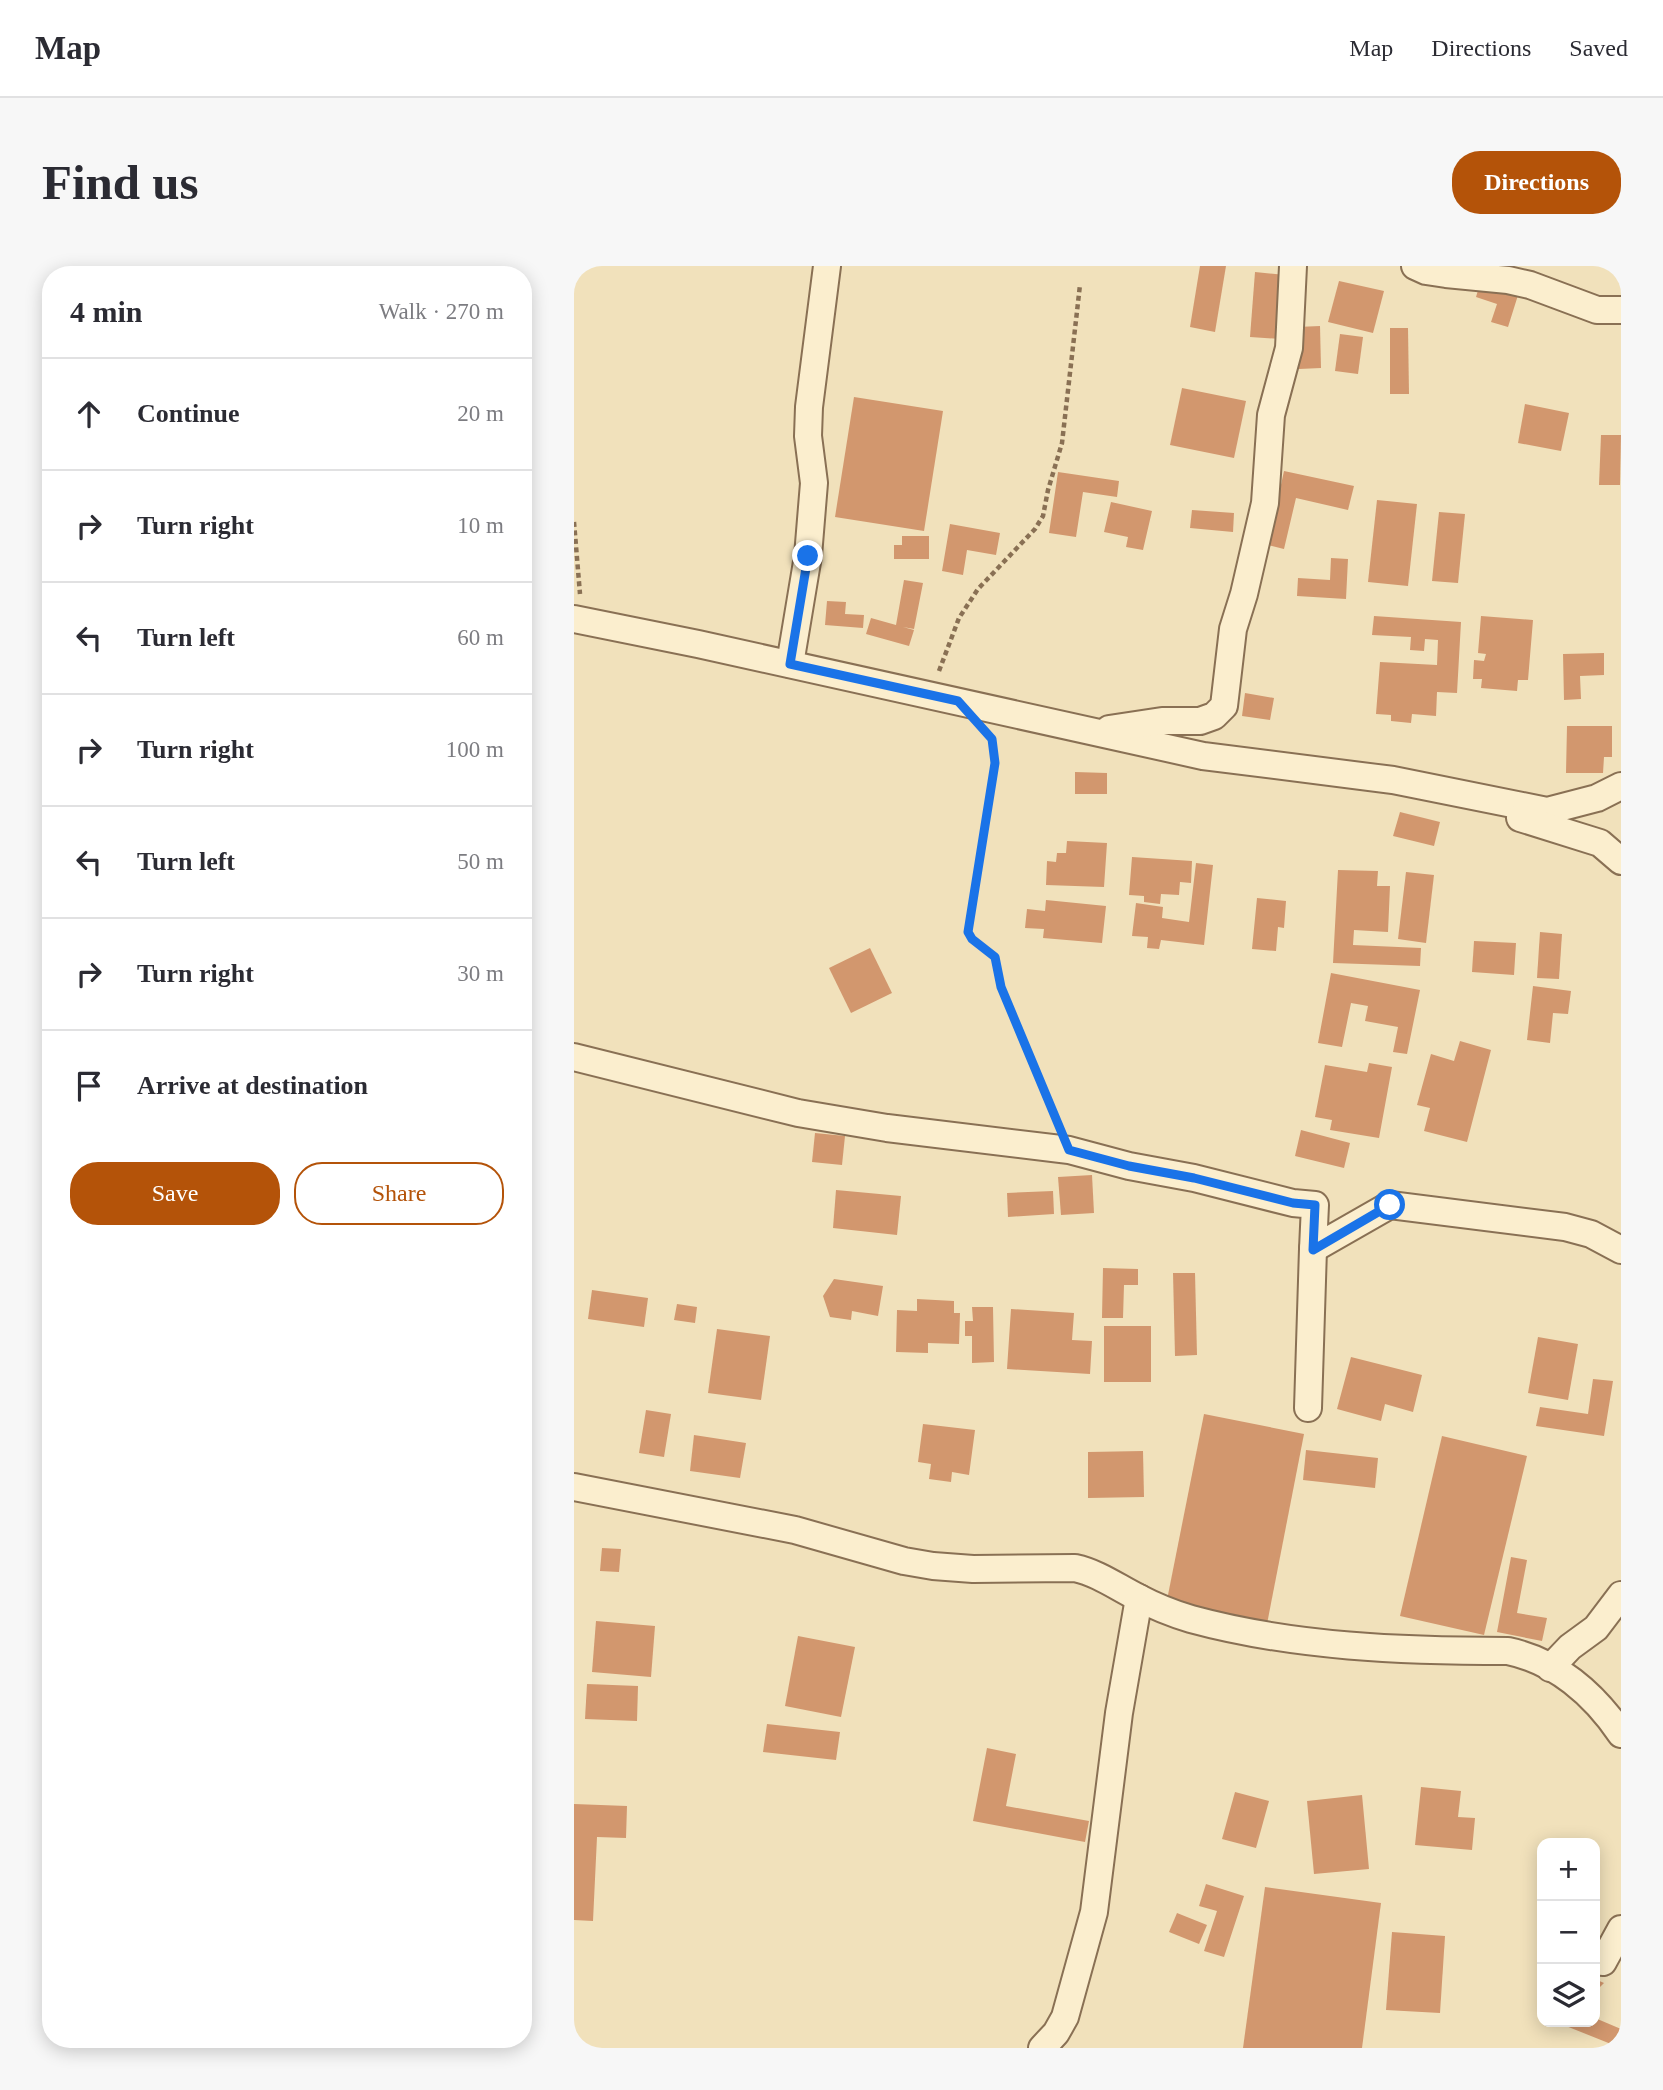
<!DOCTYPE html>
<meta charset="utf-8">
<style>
body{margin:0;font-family:"Times New Roman",serif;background:#f7f7f7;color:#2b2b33}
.controls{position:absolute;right:21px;bottom:21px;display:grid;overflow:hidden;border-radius:14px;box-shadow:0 4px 18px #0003}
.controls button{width:63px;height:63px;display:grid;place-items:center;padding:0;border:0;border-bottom:2px solid #e1e1e2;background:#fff;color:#2b2b33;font:35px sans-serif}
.stop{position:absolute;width:21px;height:21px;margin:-16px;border:5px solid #1a73e8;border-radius:50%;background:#fff}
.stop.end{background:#1a73e8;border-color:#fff;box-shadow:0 2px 7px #0008}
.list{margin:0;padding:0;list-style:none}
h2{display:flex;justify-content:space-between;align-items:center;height:91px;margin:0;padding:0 28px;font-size:30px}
h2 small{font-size:23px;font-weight:400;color:#7c7c81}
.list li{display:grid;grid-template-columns:46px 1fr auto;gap:21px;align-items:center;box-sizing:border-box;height:112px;padding:0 28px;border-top:2px solid #e1e1e2}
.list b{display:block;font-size:26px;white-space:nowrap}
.list em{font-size:23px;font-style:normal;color:#7c7c81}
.actions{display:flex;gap:14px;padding:21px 28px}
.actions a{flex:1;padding:16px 0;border:2px solid #b45309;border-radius:28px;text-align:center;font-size:24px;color:#b45309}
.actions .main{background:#b45309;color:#fff}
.icon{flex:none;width:38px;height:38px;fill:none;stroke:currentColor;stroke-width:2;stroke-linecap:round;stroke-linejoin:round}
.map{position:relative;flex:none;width:1047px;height:1782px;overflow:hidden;border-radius:28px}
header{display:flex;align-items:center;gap:42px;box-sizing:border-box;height:98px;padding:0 35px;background:#fff;border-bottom:2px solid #e1e1e2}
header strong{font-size:33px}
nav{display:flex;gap:38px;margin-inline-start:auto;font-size:24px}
.intro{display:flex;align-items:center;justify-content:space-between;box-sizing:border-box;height:168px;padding:0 42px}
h1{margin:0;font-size:49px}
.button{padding:18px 32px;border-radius:28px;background:#b45309;color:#fff;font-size:24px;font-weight:700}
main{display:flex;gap:42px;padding:0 42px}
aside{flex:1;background:#fff;border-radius:28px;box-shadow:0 4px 18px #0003}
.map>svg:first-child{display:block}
.building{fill:#d2976e}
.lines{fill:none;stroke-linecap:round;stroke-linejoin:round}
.minor-casing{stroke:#897054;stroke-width:30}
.path{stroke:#897054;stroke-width:4.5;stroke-dasharray:5 3.5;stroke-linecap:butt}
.minor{stroke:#fbeece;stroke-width:26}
.route{stroke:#1a73e8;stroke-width:9}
</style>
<header>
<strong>Map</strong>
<nav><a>Map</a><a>Directions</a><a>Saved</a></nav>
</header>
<div class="intro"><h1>Find us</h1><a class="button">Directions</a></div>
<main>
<aside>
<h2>4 min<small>Walk · 270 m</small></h2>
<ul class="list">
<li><svg class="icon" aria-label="ahead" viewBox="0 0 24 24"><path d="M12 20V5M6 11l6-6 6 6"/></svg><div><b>Continue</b></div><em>20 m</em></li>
<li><svg class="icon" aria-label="right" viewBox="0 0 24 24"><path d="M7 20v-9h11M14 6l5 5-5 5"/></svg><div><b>Turn right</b></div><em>10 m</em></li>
<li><svg class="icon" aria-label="left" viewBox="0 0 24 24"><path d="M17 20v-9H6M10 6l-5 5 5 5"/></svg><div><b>Turn left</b></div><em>60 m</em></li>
<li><svg class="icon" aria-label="right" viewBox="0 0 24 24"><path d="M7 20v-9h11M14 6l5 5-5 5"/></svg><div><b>Turn right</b></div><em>100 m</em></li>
<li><svg class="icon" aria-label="left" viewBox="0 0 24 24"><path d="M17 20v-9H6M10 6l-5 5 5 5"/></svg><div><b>Turn left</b></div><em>50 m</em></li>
<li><svg class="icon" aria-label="right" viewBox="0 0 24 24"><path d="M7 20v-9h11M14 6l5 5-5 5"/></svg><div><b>Turn right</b></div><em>30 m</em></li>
<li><svg class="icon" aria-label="arrive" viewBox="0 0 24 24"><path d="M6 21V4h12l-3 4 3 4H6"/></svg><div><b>Arrive at destination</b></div></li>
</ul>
<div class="actions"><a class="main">Save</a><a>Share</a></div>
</aside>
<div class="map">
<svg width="1047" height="1782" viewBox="0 0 1047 1782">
<rect width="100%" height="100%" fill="#f1e1bb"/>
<g class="building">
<path d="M 626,0 L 652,0 L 641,66 L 616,61 Z"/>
<path d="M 681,6 L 712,9 L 707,73 L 676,71 Z"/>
<path d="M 907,14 L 945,26 L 934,61 L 917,56 L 923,38 L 902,31 Z"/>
<path d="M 765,15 L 810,25 L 799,67 L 754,56 Z"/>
<path d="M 746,60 L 747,102 L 725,103 L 723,61 Z"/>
<path d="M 816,62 L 834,62 L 835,128 L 816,128 Z"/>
<path d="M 766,68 L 789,71 L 784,108 L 761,105 Z"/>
<path d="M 608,122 L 672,135 L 660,192 L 596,179 Z"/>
<path d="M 280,131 L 369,145 L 350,265 L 261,251 Z"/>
<path d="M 951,138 L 995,147 L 987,185 L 944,177 Z"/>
<path d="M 1027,169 L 1047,169 L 1046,219 L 1025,219 Z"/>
<path d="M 710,205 L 780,220 L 774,244 L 722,232 L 710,283 L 694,279 Z"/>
<path d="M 484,206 L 545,215 L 543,231 L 509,226 L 502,271 L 475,267 Z"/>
<path d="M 803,234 L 843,238 L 834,320 L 794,316 Z"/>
<path d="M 537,236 L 578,245 L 569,284 L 552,281 L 554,271 L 530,266 Z"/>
<path d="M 618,244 L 660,247 L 659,266 L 616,262 Z"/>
<path d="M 865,246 L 891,248 L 884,317 L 858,315 Z"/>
<path d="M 376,258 L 426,267 L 422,289 L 393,284 L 389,309 L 368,305 Z"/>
<path d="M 328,270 L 355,270 L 355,293 L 320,293 L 320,279 L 328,279 Z"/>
<path d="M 757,292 L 774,293 L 772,333 L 723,330 L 724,312 L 756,314 Z"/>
<path d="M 330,314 L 349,317 L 340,363 L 329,361 L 340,364 L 335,380 L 292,368 L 297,352 L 322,359 Z"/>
<path d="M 253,335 L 272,336 L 271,348 L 290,349 L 289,362 L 251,359 Z"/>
<path d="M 800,350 L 887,356 L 883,427 L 863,426 L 862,450 L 838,448 L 837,457 L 817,455 L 817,449 L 802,448 L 806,396 L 863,399 L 864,374 L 851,373 L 850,385 L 836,384 L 837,371 L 798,369 Z"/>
<path d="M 907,350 L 959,354 L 954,414 L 944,414 L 943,425 L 907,422 L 908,413 L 899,413 L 900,394 L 910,395 L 912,388 L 904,387 Z"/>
<path d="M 1030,387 L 1030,409 L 1006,410 L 1007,433 L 990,434 L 989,388 Z"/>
<path d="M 671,427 L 700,432 L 696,454 L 668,450 Z"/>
<path d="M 993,460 L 1038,460 L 1038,491 L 1030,491 L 1029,507 L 992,507 Z"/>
<path d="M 501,506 L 533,507 L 533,528 L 501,528 Z"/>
<path d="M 826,546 L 866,556 L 860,580 L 819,570 Z"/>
<path d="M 493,575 L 533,577 L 530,621 L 472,619 L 473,595 L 482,596 L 483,587 L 492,587 Z"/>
<path d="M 558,591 L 618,595 L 617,617 L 606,616 L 605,629 L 587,628 L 586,638 L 570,636 L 570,630 L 555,629 Z"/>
<path d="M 622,597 L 639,599 L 630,679 L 587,674 L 585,683 L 573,682 L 574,671 L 558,670 L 562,637 L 589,641 L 588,652 L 615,656 Z"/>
<path d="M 764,604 L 804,605 L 803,620 L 816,620 L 814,666 L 780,664 L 779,679 L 847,682 L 846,700 L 759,697 Z"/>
<path d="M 832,606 L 860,609 L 852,677 L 824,673 Z"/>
<path d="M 683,632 L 712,635 L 710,662 L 704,661 L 702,685 L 678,683 Z"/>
<path d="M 472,634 L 532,640 L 528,677 L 469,672 L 470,663 L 451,662 L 453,643 L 471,645 Z"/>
<path d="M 966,666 L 988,668 L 985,713 L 963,712 Z"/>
<path d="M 900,675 L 942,677 L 940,709 L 898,706 Z"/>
<path d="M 296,682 L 318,727 L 277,747 L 255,702 Z"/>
<path d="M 757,707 L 846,724 L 833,788 L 819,786 L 824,761 L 791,755 L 794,740 L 777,737 L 768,781 L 744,777 Z"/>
<path d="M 959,720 L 997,725 L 994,748 L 979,747 L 976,777 L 953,774 Z"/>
<path d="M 886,775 L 917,784 L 893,876 L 850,865 L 856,842 L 843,839 L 857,788 L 880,795 Z"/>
<path d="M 795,797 L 818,801 L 805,872 L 756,864 L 758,854 L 741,851 L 751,799 L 793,806 Z"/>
<path d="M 727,864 L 776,877 L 770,902 L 721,890 Z"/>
<path d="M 241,867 L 271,870 L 268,899 L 238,896 Z"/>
<path d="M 518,909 L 520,947 L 487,949 L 484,911 Z"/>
<path d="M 262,924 L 327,930 L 323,969 L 259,962 Z"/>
<path d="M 479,925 L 480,948 L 434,951 L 433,927 Z"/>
<path d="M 529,1002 L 564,1003 L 564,1019 L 550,1019 L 549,1052 L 528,1052 Z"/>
<path d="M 599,1007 L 621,1007 L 623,1089 L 601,1090 Z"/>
<path d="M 260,1013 L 309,1020 L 304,1050 L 278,1045 L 277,1054 L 256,1051 L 249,1030 Z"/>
<path d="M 18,1024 L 74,1032 L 70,1061 L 14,1053 Z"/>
<path d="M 343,1033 L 380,1035 L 380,1047 L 386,1047 L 385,1078 L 354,1077 L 354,1087 L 322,1086 L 323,1044 L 343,1045 Z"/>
<path d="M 103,1038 L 123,1041 L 121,1057 L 100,1054 Z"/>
<path d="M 398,1041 L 419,1041 L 420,1096 L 398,1097 L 398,1070 L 391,1070 L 391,1055 L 399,1055 Z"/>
<path d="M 437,1043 L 500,1047 L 498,1074 L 518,1075 L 516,1108 L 433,1103 Z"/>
<rect x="530" y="1060" width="47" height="56"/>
<path d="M 143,1063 L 196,1070 L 187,1134 L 134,1127 Z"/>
<path d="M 964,1071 L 1004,1078 L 994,1134 L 954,1127 Z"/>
<path d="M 777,1091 L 848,1109 L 839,1146 L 811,1138 L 807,1155 L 763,1143 Z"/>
<path d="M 1019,1113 L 1039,1115 L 1030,1170 L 962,1160 L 966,1141 L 1014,1148 Z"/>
<path d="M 72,1144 L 97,1148 L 90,1191 L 65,1187 Z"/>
<path d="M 630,1148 L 730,1168 L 693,1358 L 592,1339 Z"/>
<path d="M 349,1158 L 401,1164 L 395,1209 L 378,1206 L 377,1216 L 355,1213 L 357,1198 L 344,1196 Z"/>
<path d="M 120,1169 L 172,1177 L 166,1212 L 116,1205 Z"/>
<path d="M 868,1170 L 953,1190 L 910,1369 L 826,1350 Z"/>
<path d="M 732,1184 L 804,1192 L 801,1222 L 729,1214 Z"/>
<path d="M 569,1185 L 570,1231 L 514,1232 L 514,1186 Z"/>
<path d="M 28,1282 L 47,1283 L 45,1306 L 26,1305 Z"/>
<path d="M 937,1291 L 953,1294 L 943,1347 L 973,1352 L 968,1375 L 923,1366 Z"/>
<path d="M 22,1355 L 81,1360 L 77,1411 L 18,1406 Z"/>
<path d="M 224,1370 L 281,1381 L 267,1451 L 211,1440 Z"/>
<path d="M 13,1418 L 64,1420 L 63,1455 L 11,1453 Z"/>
<path d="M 193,1458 L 266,1466 L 262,1494 L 189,1486 Z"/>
<path d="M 413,1482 L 442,1488 L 432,1540 L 515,1555 L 511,1576 L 399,1555 Z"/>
<path d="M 847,1521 L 887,1525 L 884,1551 L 901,1552 L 898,1584 L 841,1579 Z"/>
<path d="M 661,1526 L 695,1535 L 682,1582 L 648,1573 Z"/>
<path d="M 788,1529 L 795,1603 L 740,1608 L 733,1535 Z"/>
<path d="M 0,1538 L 53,1540 L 52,1572 L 23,1571 L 19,1655 L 0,1654 Z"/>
<path d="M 632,1618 L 670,1630 L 650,1691 L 630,1685 L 643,1645 L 625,1640 Z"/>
<path d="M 691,1621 L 807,1637 L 788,1782 L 669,1782 Z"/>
<path d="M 603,1647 L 633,1659 L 625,1678 L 595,1666 Z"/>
<path d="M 818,1666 L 871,1670 L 866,1747 L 812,1744 Z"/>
<path d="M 1021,1713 L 1030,1717 L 1021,1726 Z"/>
<path d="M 1021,1752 L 1047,1763 L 1042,1780 L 982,1756 L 1021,1756 Z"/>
</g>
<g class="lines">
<defs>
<g id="minor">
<path d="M 841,0 L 852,5 L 872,8 L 934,14 L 956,19 L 1023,44 L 1047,44"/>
<path d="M 0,353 L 124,378 L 629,490 L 819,514 L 973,545 L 1023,532 L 1047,520"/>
<path d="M 216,398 L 234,290 L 240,217 L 234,170 L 235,141 L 253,0"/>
<path d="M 535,463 L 588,455 L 626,455 L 640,450 L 650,440 L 659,363 L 670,328 L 691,237 L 697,149 L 715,82 L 719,0"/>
<path d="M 946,552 L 1026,577 L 1047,595"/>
<path d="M 0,791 L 224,847 L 313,862 L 495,884 L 555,900 L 620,912 L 719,937 L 741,939 L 739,983 L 816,939 L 991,961 L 1017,968 L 1047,984"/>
<path d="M 734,1142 L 739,983"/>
<path d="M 0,1221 L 221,1264 L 330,1295 L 359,1300 L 399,1303 L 501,1302 C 524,1307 543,1321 563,1331 C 580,1340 600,1348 617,1353 C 720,1381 829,1385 934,1385 C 982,1395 1020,1428 1047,1468"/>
<path d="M 976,1402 L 996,1381 L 1022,1362 L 1047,1329"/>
<path d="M 1029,1696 L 1047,1663"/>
<path d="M 468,1782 L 482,1767 L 491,1751 L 520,1646 L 545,1447 L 565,1332"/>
</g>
</defs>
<use href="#minor" class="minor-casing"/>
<g class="path">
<path d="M 0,256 L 6,328"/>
<path d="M 365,405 L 385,352 L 404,323 L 461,263 L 469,250 L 474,224 L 488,177 L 506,19"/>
<path d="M 415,471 L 420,479 L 421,497 L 395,666 L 398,673 L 421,691 L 427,721 L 484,857"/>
</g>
<use href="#minor" class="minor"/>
</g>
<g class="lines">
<path class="route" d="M 234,290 L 216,398 L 384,435 L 418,473 L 421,497 L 394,666 L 398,673 L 421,691 L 427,721 L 495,884 L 555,900 L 620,912 L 719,937 L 741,939 L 739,984 L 816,939"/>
</g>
</svg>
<div class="controls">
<button>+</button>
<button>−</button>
<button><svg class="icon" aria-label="layers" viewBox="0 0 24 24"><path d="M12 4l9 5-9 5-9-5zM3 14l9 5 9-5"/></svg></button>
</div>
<div class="stop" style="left:816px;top:939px"></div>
<div class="stop end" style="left:234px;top:290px"></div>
</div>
</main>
